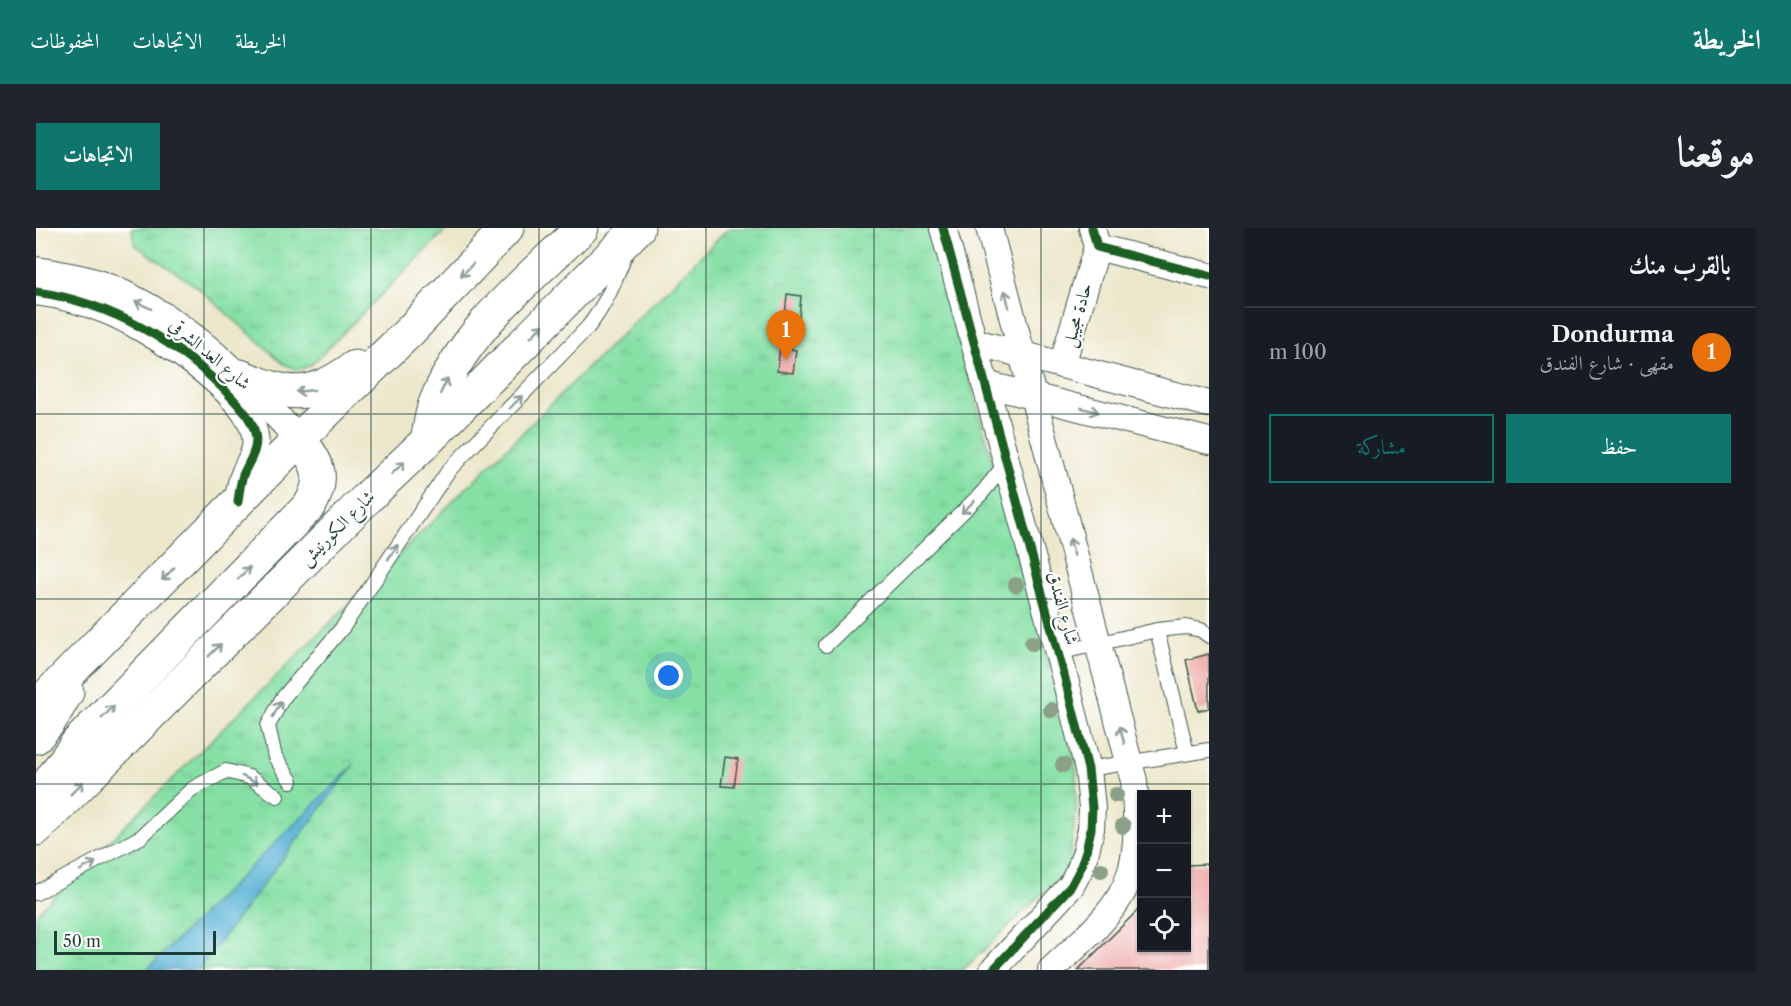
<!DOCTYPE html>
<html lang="ar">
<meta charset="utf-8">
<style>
body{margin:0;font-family:"Libre Caslon Text",Amiri,serif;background:#20242c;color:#f1f3f6;direction:rtl}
.controls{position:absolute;right:18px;bottom:18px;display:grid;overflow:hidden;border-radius:0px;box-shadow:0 2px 4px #0004}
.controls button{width:54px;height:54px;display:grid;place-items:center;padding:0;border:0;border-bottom:2px solid #363941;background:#171b24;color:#f1f3f6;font:30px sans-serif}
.scale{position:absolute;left:18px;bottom:15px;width:162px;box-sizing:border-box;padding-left:6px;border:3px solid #1f3d34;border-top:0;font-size:16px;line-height:21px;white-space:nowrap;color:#1f3d34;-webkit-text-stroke:4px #fff;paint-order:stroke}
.you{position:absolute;left:633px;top:448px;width:21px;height:21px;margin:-15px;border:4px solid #fff;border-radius:50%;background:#1a73e8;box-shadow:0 0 0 9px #1a73e833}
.badge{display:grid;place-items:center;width:39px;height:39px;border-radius:50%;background:#0f766e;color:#fff;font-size:20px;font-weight:700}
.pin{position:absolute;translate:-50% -50px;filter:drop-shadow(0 2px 3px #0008)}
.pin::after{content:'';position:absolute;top:32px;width:21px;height:18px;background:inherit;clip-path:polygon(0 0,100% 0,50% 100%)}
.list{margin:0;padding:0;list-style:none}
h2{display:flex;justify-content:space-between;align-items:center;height:78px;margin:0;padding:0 24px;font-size:26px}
h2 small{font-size:20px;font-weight:400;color:#9ea1a6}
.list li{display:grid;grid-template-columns:39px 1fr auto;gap:18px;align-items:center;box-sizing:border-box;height:90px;padding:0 24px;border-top:2px solid #363941}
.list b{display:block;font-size:22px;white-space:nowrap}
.list p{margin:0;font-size:20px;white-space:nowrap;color:#9ea1a6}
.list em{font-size:20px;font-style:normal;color:#9ea1a6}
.actions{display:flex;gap:12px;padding:18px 24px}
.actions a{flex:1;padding:14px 0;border:2px solid #0f766e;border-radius:0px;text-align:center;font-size:21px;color:#0f766e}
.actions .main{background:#0f766e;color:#fff}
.icon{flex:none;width:33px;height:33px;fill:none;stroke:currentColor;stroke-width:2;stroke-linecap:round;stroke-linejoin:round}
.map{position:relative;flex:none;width:1173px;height:742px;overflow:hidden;direction:ltr;border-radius:0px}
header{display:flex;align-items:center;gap:36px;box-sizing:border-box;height:84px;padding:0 30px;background:#0f766e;color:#fff}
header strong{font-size:28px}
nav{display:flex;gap:33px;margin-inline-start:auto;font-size:21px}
.intro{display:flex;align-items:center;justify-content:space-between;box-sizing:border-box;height:144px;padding:0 36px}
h1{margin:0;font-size:42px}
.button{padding:15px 27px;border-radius:0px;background:#0f766e;color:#fff;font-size:21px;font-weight:700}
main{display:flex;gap:36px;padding:0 36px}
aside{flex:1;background:#171b24;border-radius:0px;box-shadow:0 2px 4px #0004}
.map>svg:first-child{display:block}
.park{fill:url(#park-tufts);stroke:#528e6c;stroke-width:1.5}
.water{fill:#58b2d6;stroke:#3c7885;stroke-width:1.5}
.building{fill:#eda7a5}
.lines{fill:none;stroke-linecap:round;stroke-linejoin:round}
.lane-casing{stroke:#3e564b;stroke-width:16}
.street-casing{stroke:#3e564b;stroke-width:28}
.secondary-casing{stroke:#3e564b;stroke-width:35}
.lane{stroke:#fff;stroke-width:14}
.street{stroke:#fff;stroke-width:26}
.secondary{stroke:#fff;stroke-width:33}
.cycleway-casing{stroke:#fff;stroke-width:13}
.cycleway{stroke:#1b5e20;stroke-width:9}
.tree{fill:#8aa087}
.oneway{stroke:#8f9e9a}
.grid{fill:none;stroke:#1f3d34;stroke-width:1.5;stroke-opacity:0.55}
.labels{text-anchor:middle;stroke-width:4.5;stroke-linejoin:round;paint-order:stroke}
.street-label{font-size:18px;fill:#1f3d34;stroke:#fff}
</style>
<header>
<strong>الخريطة</strong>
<nav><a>الخريطة</a><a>الاتجاهات</a><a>المحفوظات</a></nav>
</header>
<div class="intro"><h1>موقعنا</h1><a class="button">الاتجاهات</a></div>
<main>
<aside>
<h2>بالقرب منك<small></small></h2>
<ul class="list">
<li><span class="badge" style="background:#e8710a">1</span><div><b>Dondurma</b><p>مقهى · شارع الفندق</p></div><em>100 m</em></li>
</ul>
<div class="actions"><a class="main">حفظ</a><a>مشاركة</a></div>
</aside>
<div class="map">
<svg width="1173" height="742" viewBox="0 0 1173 742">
<defs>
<pattern id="park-tufts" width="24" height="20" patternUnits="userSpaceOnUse" patternTransform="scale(1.5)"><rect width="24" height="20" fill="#86e0a5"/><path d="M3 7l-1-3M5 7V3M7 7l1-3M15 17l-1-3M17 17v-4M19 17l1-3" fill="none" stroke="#73c18f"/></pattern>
</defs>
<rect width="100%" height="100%" fill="#fff"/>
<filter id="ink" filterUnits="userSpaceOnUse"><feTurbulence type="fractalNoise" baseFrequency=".0167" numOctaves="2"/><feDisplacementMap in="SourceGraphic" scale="12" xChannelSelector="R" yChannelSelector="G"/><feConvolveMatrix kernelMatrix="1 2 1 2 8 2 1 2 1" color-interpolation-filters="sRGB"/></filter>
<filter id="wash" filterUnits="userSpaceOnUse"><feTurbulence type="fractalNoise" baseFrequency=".008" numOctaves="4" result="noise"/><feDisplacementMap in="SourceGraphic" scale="24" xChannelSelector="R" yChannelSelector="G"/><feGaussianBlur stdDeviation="1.35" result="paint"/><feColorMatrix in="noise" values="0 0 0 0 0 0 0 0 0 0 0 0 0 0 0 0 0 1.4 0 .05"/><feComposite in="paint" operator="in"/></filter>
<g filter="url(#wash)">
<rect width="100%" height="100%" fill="#ece7cb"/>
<g class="park">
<path d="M 96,0 L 412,0 L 274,138 L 262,142 L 248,136 L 161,59 L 98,16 Z"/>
<path d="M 693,0 L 892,0 L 1040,536 L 1040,584 L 1032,641 L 927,742 L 0,742 L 0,686 Z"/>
</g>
<path class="water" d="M 318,537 L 162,742 L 110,742 Z"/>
<g id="blocks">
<g class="building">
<path d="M 751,66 L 765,68 L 763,90 L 749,88 Z"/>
<path d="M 744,119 L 760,122 L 757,145 L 741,143 Z"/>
<path d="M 1173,426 L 1173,480 L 1162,483 L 1150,432 Z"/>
<path d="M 689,529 L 702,531 L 698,559 L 685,558 Z"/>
<path d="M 1173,636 L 1173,742 L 1042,742 L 1106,678 L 1106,720 L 1150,720 L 1150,637 Z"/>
</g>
</g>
</g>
<g filter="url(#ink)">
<use href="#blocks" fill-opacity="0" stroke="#3e564b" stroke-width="1.5"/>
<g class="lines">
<defs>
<g id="lane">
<path d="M 1121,402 L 1151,525"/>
<path d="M 790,417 L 946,265 L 970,235"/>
<path d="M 1022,425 L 1121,402 L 1150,399 L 1165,402 L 1173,408"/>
<path d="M 1052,541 L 1173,522"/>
<path d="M 255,553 L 239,529 L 232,498 L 246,471 L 307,399 L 413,242 L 552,99 C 571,75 579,53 590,25"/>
<path d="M 0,665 L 105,609 L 156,561 L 190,543 L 213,549 L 241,568"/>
</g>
<g id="street">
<path d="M 907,0 L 1027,443 L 1052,541 L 1056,580 L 1055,601 L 1050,623 L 1044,641 L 1035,658 L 957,742"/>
<path d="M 953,0 L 1098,553 C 1101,590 1105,633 1085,667 C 1068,696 1039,719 1015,742"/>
<path d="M 1056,0 L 1061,19 L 1173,48"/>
<path d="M 0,42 C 20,45 40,48 59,54 C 145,84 204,147 264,213"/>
<path d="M 0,64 C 24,67 49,74 71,83 C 111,99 213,164 219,208 C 222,222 213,233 208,246 C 204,255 203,264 202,273"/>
<path d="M 939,114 L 1173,176"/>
<path d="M 1026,137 L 1061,19"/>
<path d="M 949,156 L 1173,213"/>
</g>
<g id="secondary">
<path d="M 204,148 C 256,169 272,172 319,139"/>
<path d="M 391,212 C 394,200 395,187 399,176 C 427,103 492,52 546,0"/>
<path d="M 0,479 L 284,190 L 373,104 L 471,0"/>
<path d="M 0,509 L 13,494 L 31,464"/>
<path d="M 0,581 L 14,553 L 42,514 L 274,277 C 289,251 283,234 264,213"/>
<path d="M 0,601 L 332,269 L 391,213 L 602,0"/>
</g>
</defs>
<use href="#lane" class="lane-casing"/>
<use href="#street" class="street-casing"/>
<use href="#secondary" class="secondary-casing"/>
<use href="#lane" class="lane"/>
<use href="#street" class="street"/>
<use href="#secondary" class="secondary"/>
<defs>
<g id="cycleway">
<path d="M 907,0 L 1027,443 L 1052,541 L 1056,580 L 1055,601 L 1050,623 L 1044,641 L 1035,658 L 957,742"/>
<path d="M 1056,0 L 1061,19 L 1173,48"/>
<path d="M 0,64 C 74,74 147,116 197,171 C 206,181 216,191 219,205 C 223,221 213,233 207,247 C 204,256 203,265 202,274"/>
</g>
</defs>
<use href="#cycleway" class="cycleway-casing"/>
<use href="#cycleway" class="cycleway"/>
</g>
<g class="tree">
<circle cx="980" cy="357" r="8"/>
<circle cx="996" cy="415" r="8"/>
<circle cx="1015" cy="482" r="8"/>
<circle cx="1027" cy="537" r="8"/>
<circle cx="1080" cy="567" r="8"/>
<circle cx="1087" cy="598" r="8"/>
<circle cx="1065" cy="642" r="8"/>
</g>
<defs><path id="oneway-shaft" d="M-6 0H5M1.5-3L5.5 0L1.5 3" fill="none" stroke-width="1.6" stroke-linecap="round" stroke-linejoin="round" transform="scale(1.5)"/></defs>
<g class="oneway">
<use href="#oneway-shaft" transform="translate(431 42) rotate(133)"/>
<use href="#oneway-shaft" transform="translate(971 71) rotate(-104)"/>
<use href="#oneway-shaft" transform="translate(107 77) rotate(-154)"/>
<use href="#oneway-shaft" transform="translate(501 103) rotate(-45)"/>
<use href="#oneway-shaft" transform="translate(408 158) rotate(-64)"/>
<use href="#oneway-shaft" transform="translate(269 163) rotate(174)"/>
<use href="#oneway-shaft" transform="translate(480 174) rotate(-46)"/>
<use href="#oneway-shaft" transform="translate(1054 182) rotate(14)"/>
<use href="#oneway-shaft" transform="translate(362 240) rotate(-43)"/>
<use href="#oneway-shaft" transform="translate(932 279) rotate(136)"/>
<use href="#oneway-shaft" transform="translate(1036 319) rotate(-105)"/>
<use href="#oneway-shaft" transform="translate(357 324) rotate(-56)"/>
<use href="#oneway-shaft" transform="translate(208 345) rotate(-46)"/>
<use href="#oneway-shaft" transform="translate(132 346) rotate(134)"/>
<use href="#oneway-shaft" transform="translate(179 422) rotate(-45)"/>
<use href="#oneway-shaft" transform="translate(241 481) rotate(-62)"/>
<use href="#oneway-shaft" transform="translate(72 484) rotate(-46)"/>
<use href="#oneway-shaft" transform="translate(1086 507) rotate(-105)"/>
<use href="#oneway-shaft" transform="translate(214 552) rotate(27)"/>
<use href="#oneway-shaft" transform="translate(41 560) rotate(-45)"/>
<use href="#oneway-shaft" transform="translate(52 638) rotate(-28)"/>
</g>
</g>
<path class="grid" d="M 168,0 L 168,742M 335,0 L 335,742M 503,0 L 503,742M 670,0 L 670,742M 838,0 L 838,742M 1005,0 L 1005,742M 0,186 L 1173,186M 0,371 L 1173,371M 0,556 L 1173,556"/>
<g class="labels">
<g class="street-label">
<text transform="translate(1041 87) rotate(-74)" y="6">حادة مجيبل</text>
<text transform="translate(174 126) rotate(40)" y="6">شارع العد الشرقي</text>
<text transform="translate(301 300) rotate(-45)" y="6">شارع الكورنيش</text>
<text transform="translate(1027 380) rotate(75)" y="6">شارع الفندق</text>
</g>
</g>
</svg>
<div class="controls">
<button>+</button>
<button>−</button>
<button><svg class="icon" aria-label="locate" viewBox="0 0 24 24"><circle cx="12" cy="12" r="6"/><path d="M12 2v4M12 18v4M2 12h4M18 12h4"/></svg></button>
</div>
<div class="scale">50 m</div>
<div class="you"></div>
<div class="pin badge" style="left:750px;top:132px;background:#e8710a">1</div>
</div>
</main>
